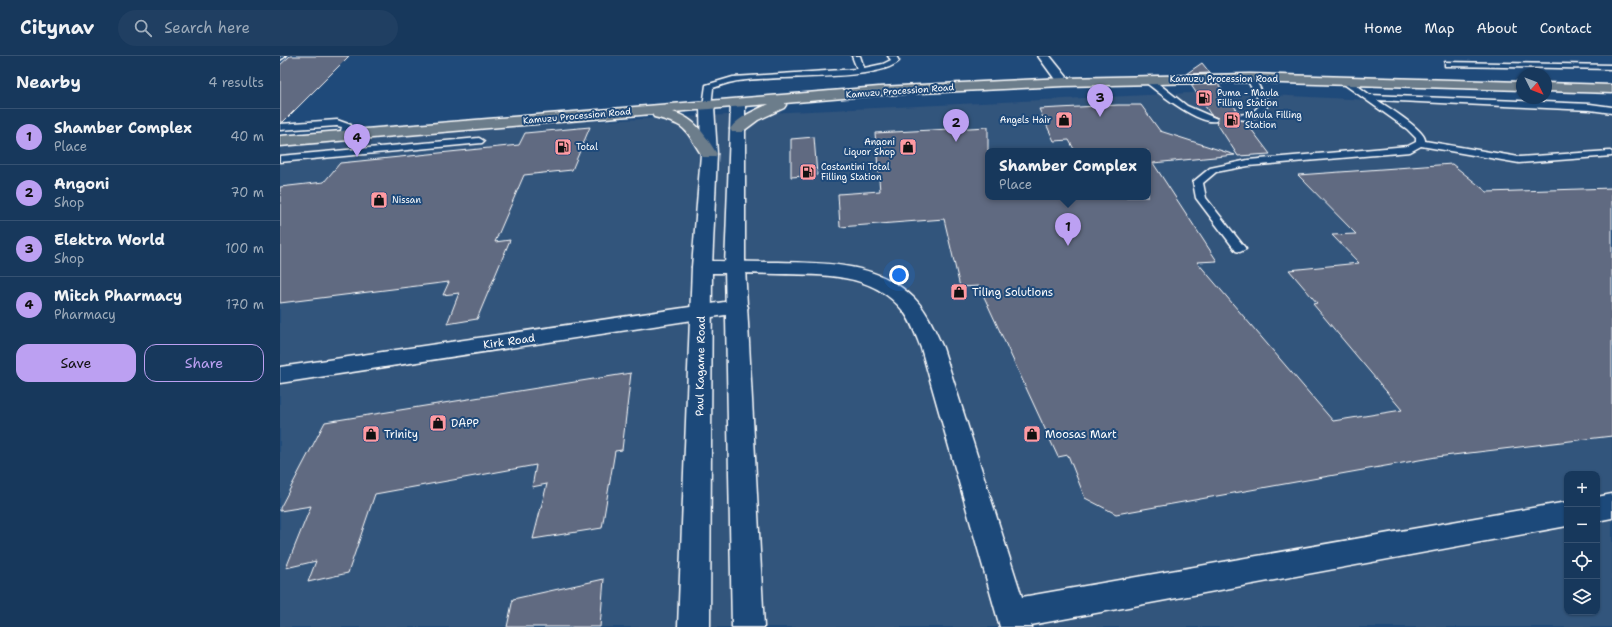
<!DOCTYPE html>
<meta charset="utf-8">
<style>
body{margin:0;font-family:"Shantell Sans",sans-serif;background:#203f62;color:#f1f3f6}
.controls{position:absolute;right:12px;bottom:12px;display:grid;overflow:hidden;border-radius:8px;box-shadow:0 1px 3px #0004}
.controls button{width:36px;height:36px;display:grid;place-items:center;padding:0;border:0;border-bottom:1px solid #365272;background:#17385c;color:#f1f3f6;font:20px sans-serif}
.compass{position:absolute;left:1236px;top:12px;width:36px;height:36px;border-radius:50%;background:#17385c;box-shadow:0 1px 3px #0004;rotate:132deg}
.you{position:absolute;left:619px;top:219px;width:14px;height:14px;margin:-10px;border:3px solid #fff;border-radius:50%;background:#1a73e8;box-shadow:0 0 0 6px #1a73e833}
.badge{display:grid;place-items:center;width:26px;height:26px;border-radius:50%;background:#bca0f2;color:#111;font-size:13px;font-weight:700}
.pin{position:absolute;translate:-50% -33px;filter:drop-shadow(0 1px 2px #0008)}
.pin::after{content:'';position:absolute;top:21px;width:14px;height:12px;background:inherit;clip-path:polygon(0 0,100% 0,50% 100%)}
.popup{position:absolute;left:705px;top:92px;width:166px;height:52px;box-sizing:border-box;display:grid;place-content:center;border-radius:8px;background:#17385c;filter:drop-shadow(0 1px 3px #0005);font-size:13px;white-space:nowrap;color:#9eacbb}
.popup b{font-size:15px;color:#f1f3f6}
.popup::after{content:'';position:absolute;left:50%;top:100%;margin-left:-8px;border:8px solid transparent;border-top-color:#17385c}
.list{margin:0;padding:0;list-style:none}
h2{display:flex;justify-content:space-between;align-items:center;height:52px;margin:0;padding:0 16px;font-size:17px}
h2 small{font-size:13px;font-weight:400;color:#9eacbb}
.list li{display:grid;grid-template-columns:26px 1fr auto;gap:12px;align-items:center;box-sizing:border-box;height:56px;padding:0 16px;border-top:1px solid #365272}
.list b{display:block;font-size:15px;white-space:nowrap}
.list p{margin:0;font-size:13px;white-space:nowrap;color:#9eacbb}
.list em{font-size:13px;font-style:normal;color:#9eacbb}
.actions{display:flex;gap:8px;padding:12px 16px}
.actions a{flex:1;padding:9px 0;border:1px solid #bca0f2;border-radius:12px;text-align:center;font-size:14px;color:#bca0f2}
.actions .main{background:#bca0f2;color:#111}
.icon{flex:none;width:22px;height:22px;fill:none;stroke:currentColor;stroke-width:2;stroke-linecap:round;stroke-linejoin:round}
.map{position:relative;flex:none;width:1332px;height:571px;overflow:hidden}
header{display:flex;align-items:center;gap:24px;box-sizing:border-box;height:56px;padding:0 20px;background:#17385c;border-bottom:1px solid #365272}
header strong{font-size:19px}
nav{display:flex;gap:22px;margin-inline-start:auto;font-size:14px}
.search{width:280px;height:36px;background:#203f62;display:flex;align-items:center;gap:10px;box-sizing:border-box;padding:0 14px;border-radius:22px;color:#9eacbb;font-size:15px}
main{display:flex}
aside{flex:1;background:#17385c}
.map>svg:first-child{display:block}
.built{fill:#32547c;fill-rule:evenodd}
.building{fill:#606a81;stroke:#fff}
.lines{fill:none;stroke-linecap:round;stroke-linejoin:round}
.lane-casing{stroke:#fff;stroke-width:3}
.street-casing{stroke:#fff;stroke-width:3}
.secondary-casing{stroke:#fff;stroke-width:3}
.highway-casing{stroke:#fff;stroke-width:3}
.lane{fill:#1f4a7a;fill-rule:evenodd}
.street{fill:#1f4a7a;fill-rule:evenodd}
.secondary{fill:#1f4a7a;fill-rule:evenodd}
.highway{fill:#6c7d8b;fill-rule:evenodd}
.labels{text-anchor:middle;stroke-width:4;stroke-linejoin:round;paint-order:stroke}
.far-street-label{font-size:9px;fill:#fff;stroke:#1f4a7a}
.far-poi-label{font-size:9px;fill:#fff;stroke:#1f4a7a;text-anchor:start}
.poi-label{font-size:11px;fill:#fff;stroke:#1f4a7a;text-anchor:start}
.street-label{font-size:11px;fill:#fff;stroke:#1f4a7a}
</style>
<header>
<strong>Citynav</strong>
<div class="search"><svg class="icon" aria-label="search" viewBox="0 0 24 24"><circle cx="10" cy="10" r="6"/><path d="M15 15l6 6"/></svg>Search here</div>
<nav><a>Home</a><a>Map</a><a>About</a><a>Contact</a></nav>
</header>
<main>
<aside>
<h2>Nearby<small>4 results</small></h2>
<ul class="list">
<li><span class="badge">1</span><div><b>Shamber Complex</b><p>Place</p></div><em>40 m</em></li>
<li><span class="badge">2</span><div><b>Angoni</b><p>Shop</p></div><em>70 m</em></li>
<li><span class="badge">3</span><div><b>Elektra World</b><p>Shop</p></div><em>100 m</em></li>
<li><span class="badge">4</span><div><b>Mitch Pharmacy</b><p>Pharmacy</p></div><em>170 m</em></li>
</ul>
<div class="actions"><a class="main">Save</a><a>Share</a></div>
</aside>
<div class="map">
<svg width="1332" height="571" viewBox="0 0 1332 571">
<rect width="100%" height="100%" fill="#1f4a7a"/>
<filter id="ink" filterUnits="userSpaceOnUse"><feTurbulence type="fractalNoise" baseFrequency=".025" numOctaves="2"/><feDisplacementMap in="SourceGraphic" scale="8" xChannelSelector="R" yChannelSelector="G"/><feConvolveMatrix kernelMatrix="1 2 1 2 8 2 1 2 1" color-interpolation-filters="sRGB"/></filter>
<g filter="url(#ink)">
<path class="built" d="M 931,36 L 1332,56 L 1332,571 L 0,571 L 0,80 ZM 708,95 L 868,95 L 868,141 L 708,141 ZM 1287,418 L 1317,418 L 1317,556 L 1287,556 Z"/>
<g class="building">
<path d="M 10,0 L 69,0 L 3,66 L 0,66 L 0,9 Z"/>
<path d="M 922,7 L 930,17 L 906,18 Z"/>
<path d="M 938,28 L 959,57 L 958,64 L 965,65 L 990,98 L 958,100 L 936,66 L 938,62 L 931,59 L 911,29 Z"/>
<path d="M 838,49 L 861,49 L 880,75 L 955,99 L 873,107 L 937,205 L 917,206 L 1053,365 L 1122,354 L 1033,248 L 1037,247 L 1009,214 L 1079,207 L 1052,179 L 1076,178 L 1018,119 L 1172,108 L 1207,136 L 1332,132 L 1332,380 L 1156,401 L 836,458 L 805,442 L 788,399 L 778,401 L 699,230 L 680,231 L 664,163 L 560,171 L 558,138 L 600,135 L 595,77 L 708,71 L 708,141 L 868,141 L 868,95 L 795,95 L 789,84 L 774,85 L 759,53 Z"/>
<path d="M 310,71 L 292,114 L 244,119 L 215,186 L 230,184 L 197,263 L 167,268 L 179,237 L 163,239 L 169,226 L 0,247 L 0,131 L 44,126 L 60,107 L 239,89 L 245,77 Z"/>
<path d="M 534,81 L 537,119 L 511,121 L 511,83 Z"/>
<path d="M 351,317 L 342,394 L 335,395 L 322,472 L 253,483 L 267,428 L 252,431 L 256,409 L 95,438 L 68,517 L 28,526 L 36,505 L 6,512 L 31,450 L 0,455 L 0,452 L 45,366 Z"/>
<path d="M 324,523 L 320,571 L 227,571 L 233,543 Z"/>
</g>
<g class="lines">
<defs>
<g id="lane">
<path d="M 0,0 L 6,0 L 0,4 Z"/>
<path d="M 572,0 L 580,0 L 584,12 L 603,8 L 611,4 L 608,0 L 616,0 L 619,5 C 597,27 488,18 453,26 C 446,27 440,30 433,32 L 431,50 L 427,52 L 423,50 L 426,29 L 453,21 L 577,13 Z"/>
<path d="M 1165,6 L 1332,9 L 1332,13 L 1168,10 L 1165,10 Z"/>
<path d="M 967,20 L 973,20 L 989,48 C 981,58 973,66 959,63 L 959,59 L 972,57 L 981,48 L 966,22 Z"/>
<path d="M 864,21 L 870,21 L 907,50 L 937,63 L 936,65 C 918,69 878,36 864,25 Z"/>
<path d="M 1061,22 L 1067,22 L 1090,39 L 1310,48 L 1332,51 L 1332,57 L 1310,54 L 1097,44 C 1106,50 1147,75 1145,85 L 1239,101 L 1330,95 L 1332,96 L 1332,100 L 1239,107 L 1141,90 L 1130,96 L 968,110 L 936,116 L 923,127 L 926,142 L 966,193 L 960,196 L 956,195 L 916,142 L 913,126 L 930,112 L 968,104 L 1128,90 L 1136,86 L 1136,82 L 1127,73 L 1061,26 Z"/>
<path d="M 57,64 L 71,69 L 67,81 L 61,81 L 60,79 L 62,71 L 57,70 L 0,74 L 0,68 Z"/>
<path d="M 199,82 L 204,85 L 202,87 L 0,106 L 0,100 Z"/>
</g>
<g id="street">
<path d="M 758,0 L 770,0 L 791,26 L 789,29 L 779,29 Z"/>
<path d="M 422,205 C 447,205 473,206 498,206 C 546,207 598,206 634,242 C 648,256 655,275 663,292 L 742,541 L 1287,446 L 1287,470 L 751,569 L 752,571 L 720,571 L 641,292 C 636,280 632,267 624,256 C 593,216 544,219 498,218 C 473,217 447,217 422,217 L 415,215 L 412,211 L 415,207 Z"/>
<path d="M 458,244 L 465,246 L 468,251 L 465,256 L 0,327 L 0,311 Z"/>
<path d="M 1332,438 L 1332,462 L 1317,465 L 1317,441 Z"/>
</g>
<g id="secondary">
<path d="M 458,43 L 463,44 L 465,47 L 465,211 L 484,571 L 452,571 L 445,211 L 451,47 L 453,44 Z"/>
<path d="M 427,46 L 432,47 L 434,50 L 437,98 L 432,211 L 430,571 L 398,571 L 412,211 L 421,98 L 420,50 L 422,47 Z"/>
</g>
<g id="highway">
<path d="M 970,18 L 1242,26 L 1242,34 L 970,26 L 784,30 L 599,39 L 505,47 L 506,49 L 504,52 L 478,64 L 462,76 L 452,76 L 450,73 C 458,61 476,54 489,48 L 393,56 C 416,63 425,79 437,98 L 435,101 L 423,101 C 404,73 410,70 374,61 L 372,58 L 0,90 L 0,80 L 599,31 L 784,22 Z"/>
<path d="M 1266,27 L 1332,29 L 1332,37 L 1266,35 Z"/>
</g>
</defs>
<use href="#lane" class="lane-casing"/>
<use href="#street" class="street-casing"/>
<use href="#secondary" class="secondary-casing"/>
<use href="#highway" class="highway-casing"/>
<use href="#lane" class="lane"/>
<use href="#street" class="street"/>
<use href="#secondary" class="secondary"/>
<use href="#highway" class="highway"/>
</g>
</g>
<defs>
<symbol id="fuel-square" viewBox="-11 -11 22 22"><rect x="-9" y="-9" width="18" height="18" rx="4" fill="#ff9aa2" stroke="#1f4a7a"/><path d="M-5.5-6h7V0h2V4h1.3V-2.5L3-4.5l.8-.8L6-3V5H2.5V1h-1V6h-7ZM-4.2-4.7v3.2H.2V-4.7Z" fill="#111"/></symbol>
<symbol id="shop-square" viewBox="-11 -11 22 22"><rect x="-9" y="-9" width="18" height="18" rx="4" fill="#ff9aa2" stroke="#1f4a7a"/><path d="M-5-2.5h2.3a2.7 3.5 0 0 1 5.4 0H5L5.5 6h-11ZM-1.5-2.5h3a1.5 2.3 0 0 0-3 0Z" fill="#111"/></symbol>
</defs>
<g fill-rule="evenodd">
<use href="#fuel-square" x="914" y="32" width="20" height="20"/>
<use href="#shop-square" x="774" y="54" width="20" height="20"/>
<use href="#fuel-square" x="942" y="54" width="20" height="20"/>
<use href="#fuel-square" x="273" y="81" width="20" height="20"/>
<use href="#shop-square" x="618" y="81" width="20" height="20"/>
<use href="#fuel-square" x="518" y="106" width="20" height="20"/>
<use href="#shop-square" x="89" y="134" width="20" height="20"/>
<use href="#shop-square" x="669" y="226" width="20" height="20"/>
<use href="#shop-square" x="148" y="357" width="20" height="20"/>
<use href="#shop-square" x="81" y="368" width="20" height="20"/>
<use href="#shop-square" x="742" y="368" width="20" height="20"/>
</g>
<g class="labels">
<g class="far-street-label">
<text x="944" y="26">Kamuzu Procession Road</text>
<text transform="translate(620 35) rotate(-4)" y="3">Kamuzu Procession Road</text>
<text transform="translate(297 60) rotate(-5)" y="3">Kamuzu Procession Road</text>
</g>
<g class="far-poi-label">
<text x="937" y="40">Puma - Maula<tspan x="937" dy="10">Filling Station</tspan></text>
<text x="965" y="62">Maula Filling<tspan x="965" dy="10">Station</tspan></text>
<text x="771" y="67" text-anchor="end">Angels Hair</text>
<text x="615" y="89" text-anchor="end">Angoni<tspan x="615" dy="10">Liquor Shop</tspan></text>
<text x="296" y="94">Total</text>
<text x="541" y="114">Costantini Total<tspan x="541" dy="10">Filling Station</tspan></text>
<text x="112" y="147">Nissan</text>
</g>
<g class="poi-label">
<text x="692" y="240">Tiling Solutions</text>
<text x="171" y="371">DAPP</text>
<text x="104" y="382">Trinity</text>
<text x="765" y="382">Moosas Mart</text>
</g>
<g class="street-label">
<text transform="translate(229 285) rotate(-8)" y="4">Kirk Road</text>
<text transform="translate(420 310) rotate(-89)" y="4">Paul Kagame Road</text>
</g>
</g>
</svg>
<div class="controls">
<button>+</button>
<button>−</button>
<button><svg class="icon" aria-label="locate" viewBox="0 0 24 24"><circle cx="12" cy="12" r="6"/><path d="M12 2v4M12 18v4M2 12h4M18 12h4"/></svg></button>
<button><svg class="icon" aria-label="layers" viewBox="0 0 24 24"><path d="M12 4l9 5-9 5-9-5zM3 14l9 5 9-5"/></svg></button>
</div>
<svg class="compass" viewBox="-18 -18 36 36"><path d="M0-13l5 13h-10z" fill="#e53935"/><path d="M0 13l5-13h-10z" fill="#9eacbb"/></svg>
<div class="you"></div>
<div class="pin badge" style="left:788px;top:190px">1</div>
<div class="popup"><b>Shamber Complex</b>Place</div>
<div class="pin badge" style="left:676px;top:86px">2</div>
<div class="pin badge" style="left:820px;top:61px">3</div>
<div class="pin badge" style="left:77px;top:101px">4</div>
</div>
</main>
